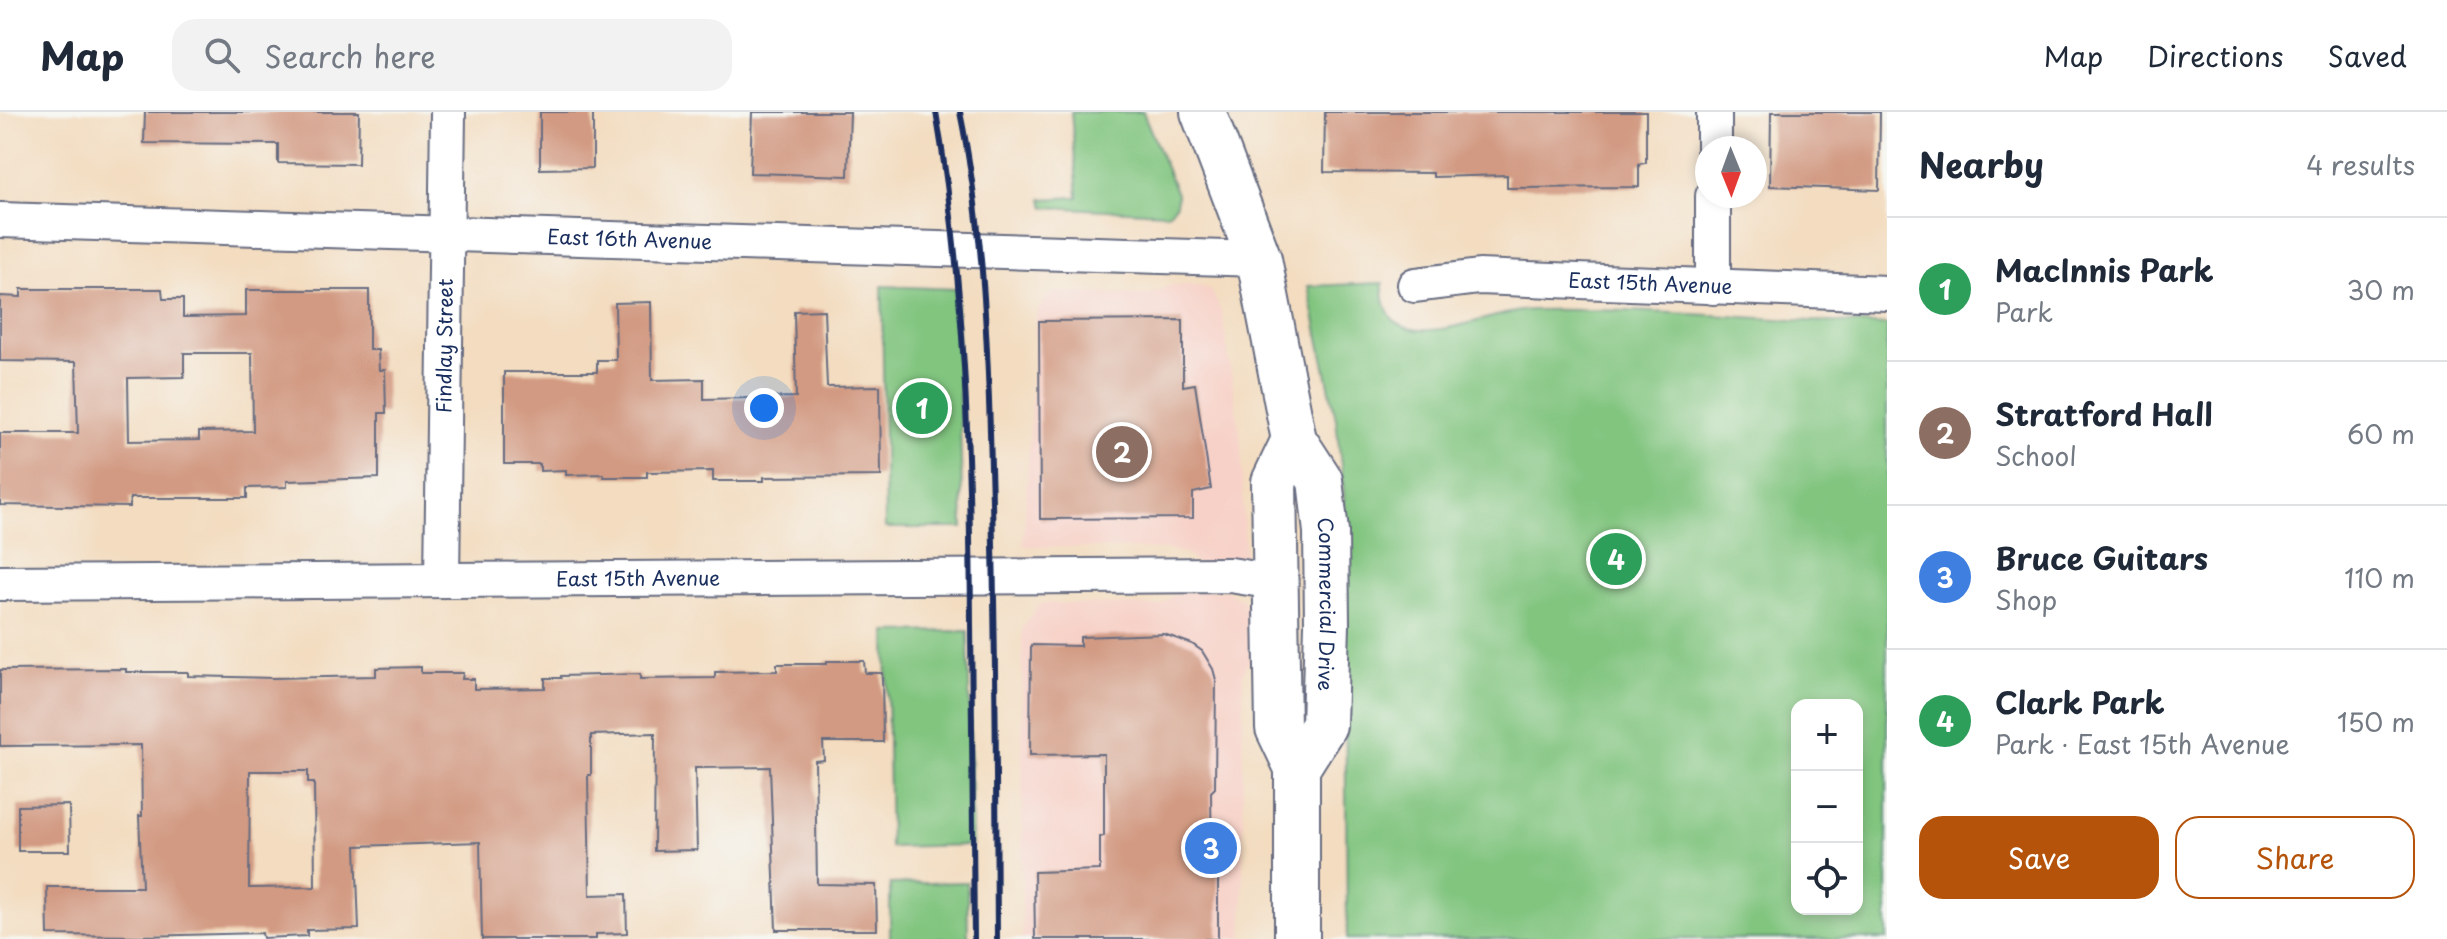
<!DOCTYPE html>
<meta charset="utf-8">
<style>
body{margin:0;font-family:"Playpen Sans",sans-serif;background:#f2f2f3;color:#1f2937}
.controls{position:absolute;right:24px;bottom:24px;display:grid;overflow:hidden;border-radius:16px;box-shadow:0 4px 12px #0003}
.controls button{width:72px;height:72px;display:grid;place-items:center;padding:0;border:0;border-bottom:2px solid #e0e1e3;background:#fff;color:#1f2937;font:40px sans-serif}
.compass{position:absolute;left:1695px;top:24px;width:72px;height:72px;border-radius:50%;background:#fff;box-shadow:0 4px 12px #0003;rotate:179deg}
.you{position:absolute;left:764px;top:296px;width:28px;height:28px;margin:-20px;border:6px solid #fff;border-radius:50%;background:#1a73e8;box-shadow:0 0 0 12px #1a73e833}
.badge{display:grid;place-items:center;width:52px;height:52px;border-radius:50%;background:#b45309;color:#fff;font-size:26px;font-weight:700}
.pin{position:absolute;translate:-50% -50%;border:4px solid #fff;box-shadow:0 2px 8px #0006}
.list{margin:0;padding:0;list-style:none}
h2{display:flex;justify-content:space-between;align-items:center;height:104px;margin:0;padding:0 32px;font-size:34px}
h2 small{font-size:26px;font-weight:400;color:#747a83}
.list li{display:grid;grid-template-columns:52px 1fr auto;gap:24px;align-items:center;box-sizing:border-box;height:144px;padding:0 32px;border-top:2px solid #e0e1e3}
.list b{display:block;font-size:30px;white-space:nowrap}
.list p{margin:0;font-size:26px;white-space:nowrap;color:#747a83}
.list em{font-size:26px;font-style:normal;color:#747a83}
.actions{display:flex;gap:16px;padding:24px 32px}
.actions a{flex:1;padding:18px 0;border:2px solid #b45309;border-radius:24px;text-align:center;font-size:28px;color:#b45309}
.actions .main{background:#b45309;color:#fff}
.icon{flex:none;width:44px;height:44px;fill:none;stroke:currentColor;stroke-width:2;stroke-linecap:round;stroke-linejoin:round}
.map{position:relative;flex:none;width:1887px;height:827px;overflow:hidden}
header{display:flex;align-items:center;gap:48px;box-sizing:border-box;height:112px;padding:0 40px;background:#fff;border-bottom:2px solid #e0e1e3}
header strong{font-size:38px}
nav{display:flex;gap:44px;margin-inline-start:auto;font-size:28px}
.search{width:560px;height:72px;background:#f2f2f3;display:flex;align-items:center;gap:20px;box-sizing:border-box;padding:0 28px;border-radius:24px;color:#747a83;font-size:30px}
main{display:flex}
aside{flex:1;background:#fff}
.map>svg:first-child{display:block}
.built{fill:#f7d1c7}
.green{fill:#81c57f;stroke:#4e7a6e;stroke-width:2;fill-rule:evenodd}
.building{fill:#d29a82;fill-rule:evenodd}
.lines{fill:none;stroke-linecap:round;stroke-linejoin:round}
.minor-casing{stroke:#676c80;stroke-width:38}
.tertiary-casing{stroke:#676c80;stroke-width:48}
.minor{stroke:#fff;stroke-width:34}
.tertiary{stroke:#fff;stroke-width:44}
.rail{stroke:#1b2f5e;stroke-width:6}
.labels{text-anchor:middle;stroke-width:8;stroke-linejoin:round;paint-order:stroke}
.street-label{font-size:20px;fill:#1b2f5e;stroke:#f6f6f2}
</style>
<header>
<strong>Map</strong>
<div class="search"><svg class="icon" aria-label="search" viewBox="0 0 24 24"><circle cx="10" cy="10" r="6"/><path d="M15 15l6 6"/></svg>Search here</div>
<nav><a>Map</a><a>Directions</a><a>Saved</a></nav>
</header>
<main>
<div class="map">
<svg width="1887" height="827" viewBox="0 0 1887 827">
<rect width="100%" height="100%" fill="#f6f6f2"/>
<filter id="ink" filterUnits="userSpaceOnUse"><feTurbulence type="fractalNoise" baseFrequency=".0125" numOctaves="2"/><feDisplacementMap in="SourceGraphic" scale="16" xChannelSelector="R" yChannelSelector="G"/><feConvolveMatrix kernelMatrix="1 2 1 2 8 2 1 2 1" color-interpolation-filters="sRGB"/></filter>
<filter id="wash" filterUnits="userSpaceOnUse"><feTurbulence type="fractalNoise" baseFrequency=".006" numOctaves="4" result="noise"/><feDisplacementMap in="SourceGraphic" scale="32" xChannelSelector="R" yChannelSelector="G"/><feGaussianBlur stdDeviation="1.8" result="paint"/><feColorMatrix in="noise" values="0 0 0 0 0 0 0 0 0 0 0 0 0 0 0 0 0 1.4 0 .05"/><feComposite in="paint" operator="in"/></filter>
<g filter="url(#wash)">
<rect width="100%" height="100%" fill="#f3dcbf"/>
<g class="built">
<path d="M 1172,173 L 1200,173 L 1211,178 L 1222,201 L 1241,327 L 1245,447 L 1240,451 L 1196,451 L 1186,441 L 1172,438 L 1023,434 L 1036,204 L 1042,190 L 1055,180 L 1147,183 Z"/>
<path d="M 1225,478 L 1243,488 L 1248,497 L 1251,511 L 1250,549 L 1243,560 L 1243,827 L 1022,827 L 1022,516 L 1038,494 L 1045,491 L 1154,494 L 1161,493 L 1177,480 Z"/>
</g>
<g class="green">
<path d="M 1071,0 L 1143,0 L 1177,82 C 1177,92 1176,96 1167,101 L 1045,95 L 1042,87 L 1078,85 Z"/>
<path d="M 1383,171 C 1382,189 1388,211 1407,216 C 1445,226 1493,199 1533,198 C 1651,196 1769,208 1887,213 L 1887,827 L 1347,827 L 1344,382 L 1336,307 L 1308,174 ZM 1797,593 L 1857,593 L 1857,797 L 1797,797 Z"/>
<path d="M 882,174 L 956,177 L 963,416 L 885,416 Z"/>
<path d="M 968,519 L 972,733 L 890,735 L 886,520 Z"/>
<path d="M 967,770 L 968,827 L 890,827 L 890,772 Z"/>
</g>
<g id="blocks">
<g class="building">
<path d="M 145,0 L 359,0 L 358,52 L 278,51 L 278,32 L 144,31 Z"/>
<path d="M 540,0 L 593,0 L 593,56 L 540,57 Z"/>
<path d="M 752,0 L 850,0 L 848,64 L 750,61 Z"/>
<path d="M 1325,0 L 1646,0 L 1646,51 L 1639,52 L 1639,75 L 1507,76 L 1507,63 L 1433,65 L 1433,61 L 1324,60 Z"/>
<path d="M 1771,0 L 1880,0 L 1879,78 L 1770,74 Z"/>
<path d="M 21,177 L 162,177 L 163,187 L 183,187 L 183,205 L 246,204 L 246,178 L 369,178 L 369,238 L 378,238 L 379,258 L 385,258 L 386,301 L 379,301 L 379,366 L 287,369 L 287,375 L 247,376 L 247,386 L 130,386 L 130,395 L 0,393 L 0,321 L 78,321 L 76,250 L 0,249 L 0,184 L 21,185 ZM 184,241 L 252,241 L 253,319 L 199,320 L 199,328 L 129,329 L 128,266 L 184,265 Z"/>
<path d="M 651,190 L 652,268 L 704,267 L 704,287 L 796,285 L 794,199 L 824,198 L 827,275 L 880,274 L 881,364 L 764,365 L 764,369 L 713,369 L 713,359 L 647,360 L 647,365 L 604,365 L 604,362 L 566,363 L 566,358 L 540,359 L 540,352 L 504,352 L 504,260 L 597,260 L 597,248 L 616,248 L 615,191 Z"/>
<path d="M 1183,208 L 1183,274 L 1195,272 L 1211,377 L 1193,381 L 1193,406 L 1040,407 L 1039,209 Z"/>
<path d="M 1164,522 L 1192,532 L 1202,539 L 1213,557 L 1216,568 L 1215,676 L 1211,680 L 1212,757 L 1218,758 L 1218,827 L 1035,827 L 1034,760 L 1100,758 L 1100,725 L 1104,724 L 1104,642 L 1030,643 L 1031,533 L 1080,534 L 1080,525 Z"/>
<path d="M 826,549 L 864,549 L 865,561 L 882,561 L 883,630 L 823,630 L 824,648 L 815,649 L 817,772 L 876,773 L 877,818 L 776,818 L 770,655 L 695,656 L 697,738 L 654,739 L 655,621 L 591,623 L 591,663 L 588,663 L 590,783 L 626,782 L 627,821 L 596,822 L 596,827 L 482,827 L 480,730 L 356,734 L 359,817 L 307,818 L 307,824 L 263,826 L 262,821 L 141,824 L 48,823 L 47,775 L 142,775 L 139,704 L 142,704 L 141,633 L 0,634 L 0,558 L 126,557 L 126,560 L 188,560 L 188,564 L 273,566 L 376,564 L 376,556 L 421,555 L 421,561 L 463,561 L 462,567 L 474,567 L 474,577 L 545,576 L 545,566 L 561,566 L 561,564 L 640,562 L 640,567 L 715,566 L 715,560 L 777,559 L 777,552 L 826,552 ZM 250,659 L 308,659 L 308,671 L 314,671 L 315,775 L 249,776 Z"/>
<path d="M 69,693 L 70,739 L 18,739 L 18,694 Z"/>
</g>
</g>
</g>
<g filter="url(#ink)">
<use href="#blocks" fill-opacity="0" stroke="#676c80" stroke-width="2"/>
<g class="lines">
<defs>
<g id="minor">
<path d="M 1714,36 L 1714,0"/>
<path id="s1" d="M 0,108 L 1259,147"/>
<path id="s2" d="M 1415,173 L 1479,165 L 1887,181"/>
<path d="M 1713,175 L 1713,84"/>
<path id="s3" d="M 442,468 L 448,0"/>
<path id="s4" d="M 0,471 L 1230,463 L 1275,470"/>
</g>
<g id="tertiary">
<path id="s5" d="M 1203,0 L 1259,147 L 1294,328 L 1320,368 L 1326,420 L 1327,512 L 1324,613 L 1297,656"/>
<path d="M 1294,328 L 1274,370 L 1278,616 L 1297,656 L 1297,827"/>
</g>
</defs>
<use href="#minor" class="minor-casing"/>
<use href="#tertiary" class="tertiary-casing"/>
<use href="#minor" class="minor"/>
<use href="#tertiary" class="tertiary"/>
<g class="rail">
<path d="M 936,0 C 965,169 970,341 971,512 C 972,617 973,722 974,827"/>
<path d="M 960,0 C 984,116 988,237 991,355 C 996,512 996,670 997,827"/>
</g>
</g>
</g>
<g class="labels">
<g class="street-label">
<text dy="7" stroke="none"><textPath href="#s1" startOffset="630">East 16th Avenue</textPath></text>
<text dy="7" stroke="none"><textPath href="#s2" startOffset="236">East 15th Avenue</textPath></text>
<text dy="7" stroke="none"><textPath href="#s3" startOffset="234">Findlay Street</textPath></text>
<text dy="7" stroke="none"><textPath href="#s4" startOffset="638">East 15th Avenue</textPath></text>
<text dy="7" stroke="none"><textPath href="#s5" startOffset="514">Commercial Drive</textPath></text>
</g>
</g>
</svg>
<div class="controls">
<button>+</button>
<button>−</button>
<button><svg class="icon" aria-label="locate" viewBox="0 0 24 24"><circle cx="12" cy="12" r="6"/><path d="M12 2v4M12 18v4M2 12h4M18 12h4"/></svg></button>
</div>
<svg class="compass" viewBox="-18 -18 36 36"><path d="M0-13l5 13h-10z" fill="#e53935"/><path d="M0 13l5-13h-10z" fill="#747a83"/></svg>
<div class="you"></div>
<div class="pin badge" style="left:922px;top:296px;background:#2e9e5b">1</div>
<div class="pin badge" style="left:1122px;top:340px;background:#8d6e63">2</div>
<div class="pin badge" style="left:1211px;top:736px;background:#3f7fe0">3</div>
<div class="pin badge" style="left:1616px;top:447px;background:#2e9e5b">4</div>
</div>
<aside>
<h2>Nearby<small>4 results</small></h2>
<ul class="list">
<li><span class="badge" style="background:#2e9e5b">1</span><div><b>MacInnis Park</b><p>Park</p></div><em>30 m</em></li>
<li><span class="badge" style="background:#8d6e63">2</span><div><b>Stratford Hall</b><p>School</p></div><em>60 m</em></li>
<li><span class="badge" style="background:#3f7fe0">3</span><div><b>Bruce Guitars</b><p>Shop</p></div><em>110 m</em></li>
<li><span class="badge" style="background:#2e9e5b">4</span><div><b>Clark Park</b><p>Park · East 15th Avenue</p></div><em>150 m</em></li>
</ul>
<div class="actions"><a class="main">Save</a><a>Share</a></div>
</aside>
</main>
